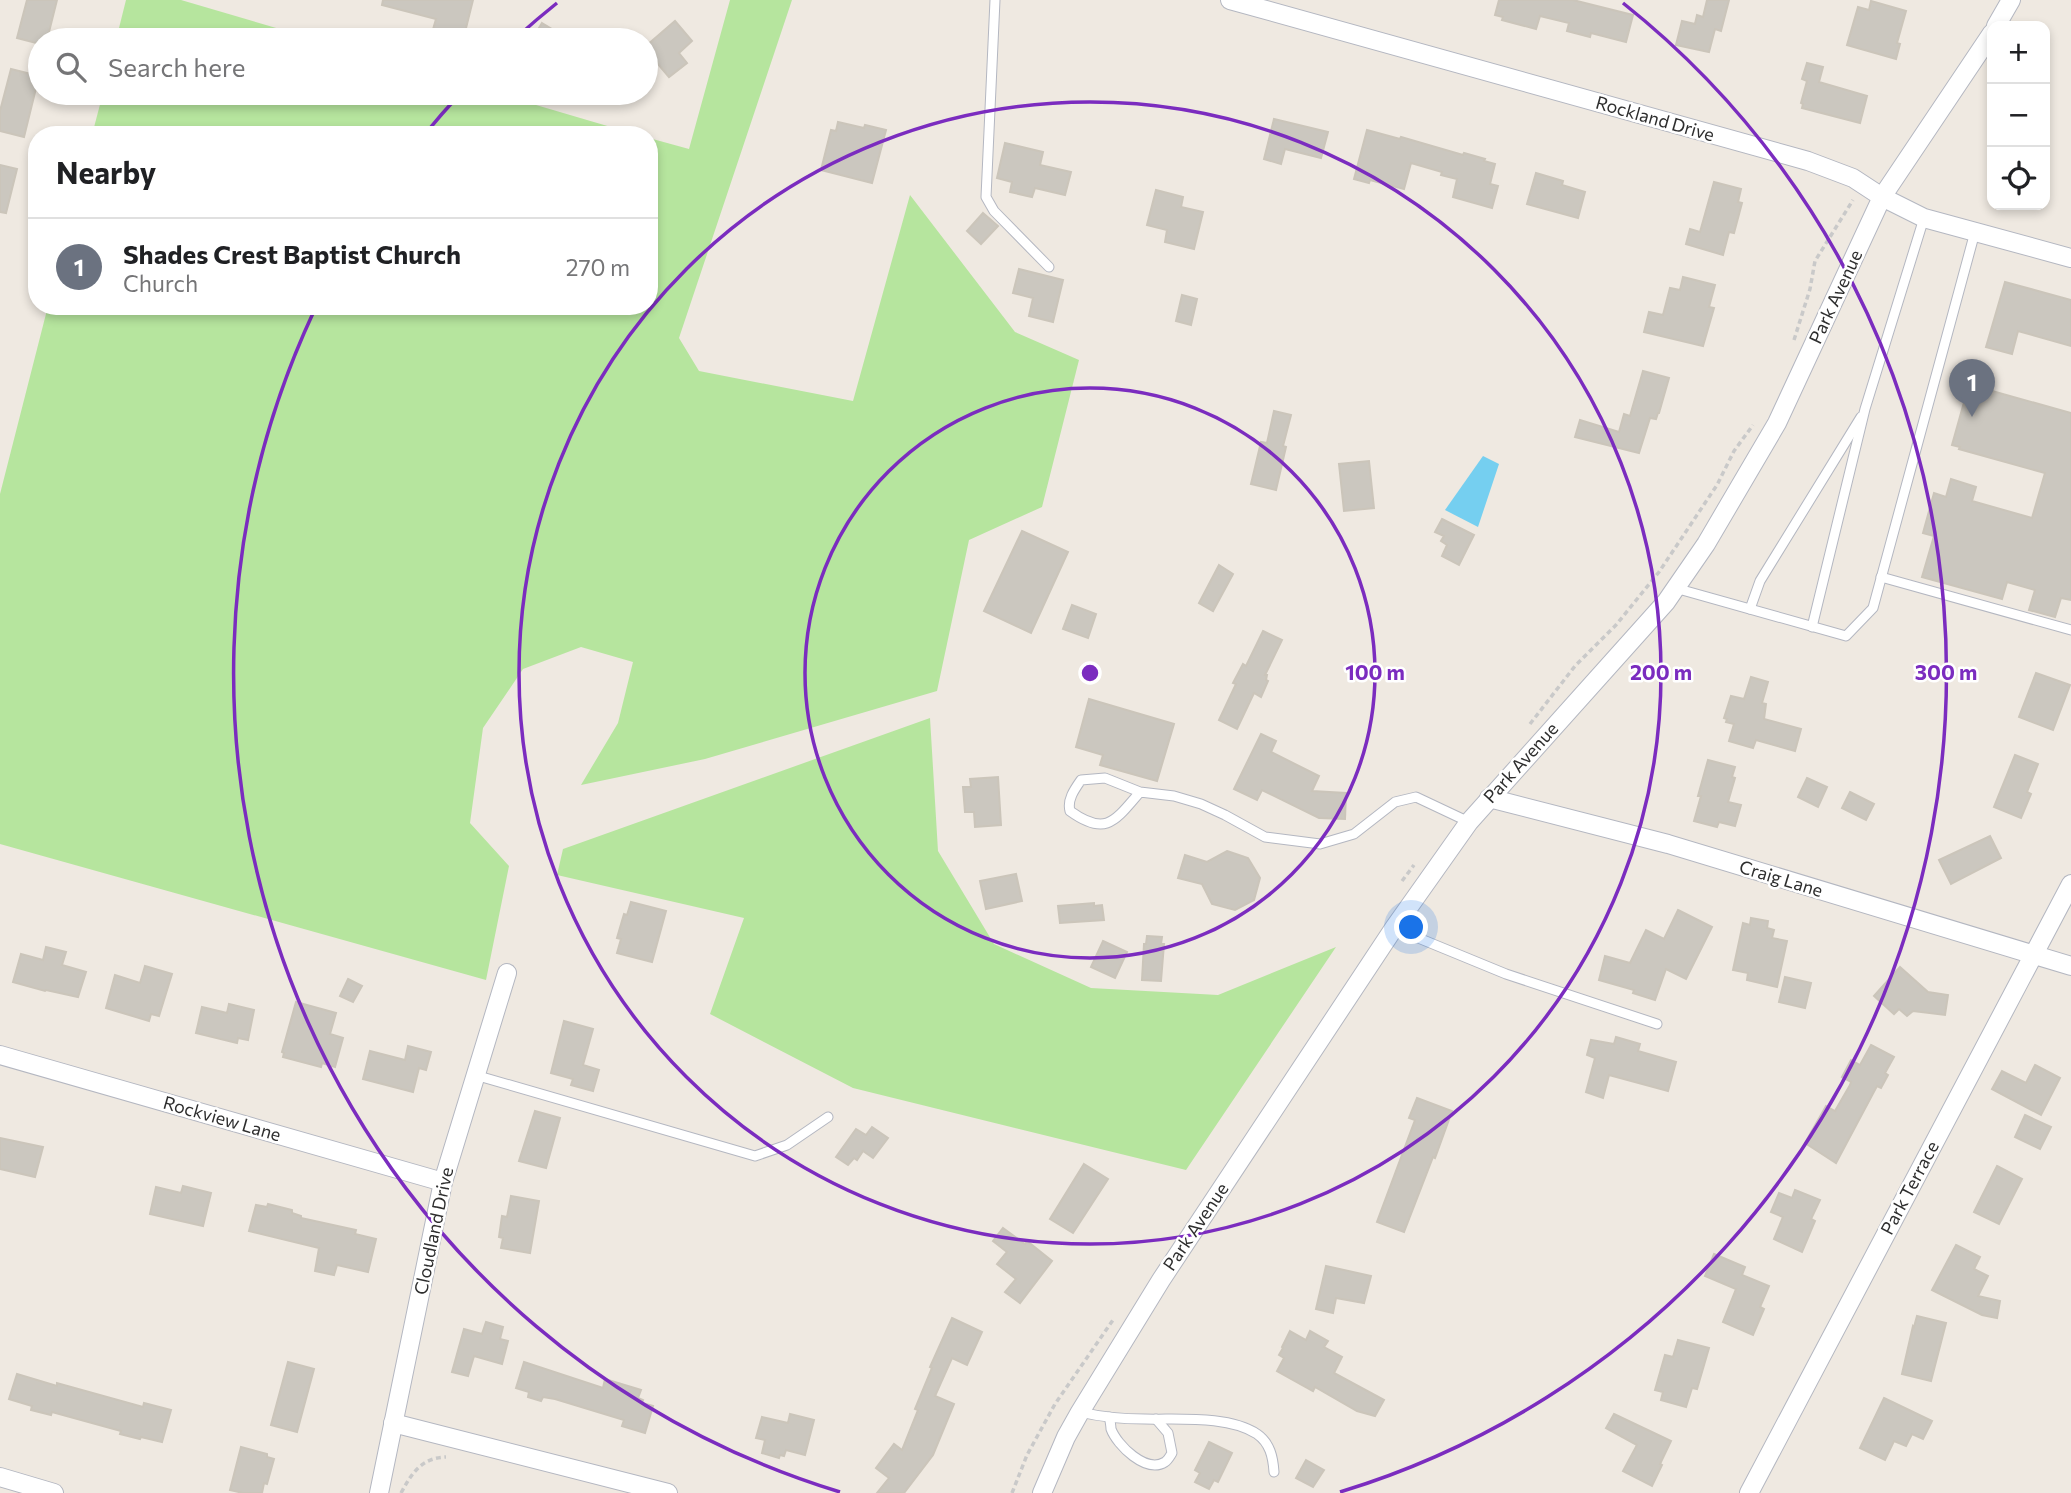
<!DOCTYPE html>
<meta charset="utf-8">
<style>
body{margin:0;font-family:Commissioner,sans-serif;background:#f2f2f2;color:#202124}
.controls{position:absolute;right:21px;top:21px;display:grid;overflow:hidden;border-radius:14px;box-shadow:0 4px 10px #0003}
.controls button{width:63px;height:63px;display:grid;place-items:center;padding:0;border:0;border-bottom:2px solid #e0e0e0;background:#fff;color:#202124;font:35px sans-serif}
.you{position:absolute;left:1412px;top:928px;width:24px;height:24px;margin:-18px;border:5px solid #fff;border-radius:50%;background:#1a73e8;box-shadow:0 0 0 10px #1a73e833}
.badge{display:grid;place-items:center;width:46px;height:46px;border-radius:50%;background:#db2777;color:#fff;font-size:23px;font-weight:700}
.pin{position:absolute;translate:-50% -58px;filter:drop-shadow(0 2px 4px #0008)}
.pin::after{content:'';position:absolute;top:37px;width:24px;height:21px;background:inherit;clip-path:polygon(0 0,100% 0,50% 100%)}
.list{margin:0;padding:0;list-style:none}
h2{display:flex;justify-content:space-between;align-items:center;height:91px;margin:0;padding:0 28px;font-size:30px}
h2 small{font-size:23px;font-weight:400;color:#757577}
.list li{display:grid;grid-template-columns:46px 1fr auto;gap:21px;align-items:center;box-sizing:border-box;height:98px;padding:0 28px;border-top:2px solid #e0e0e0}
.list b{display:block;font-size:26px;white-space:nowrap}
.list p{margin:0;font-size:23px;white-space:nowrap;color:#757577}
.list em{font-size:23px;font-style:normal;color:#757577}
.icon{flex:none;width:38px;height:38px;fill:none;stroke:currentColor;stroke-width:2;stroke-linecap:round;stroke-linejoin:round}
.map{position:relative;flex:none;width:2071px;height:1493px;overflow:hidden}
.search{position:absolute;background:#fff;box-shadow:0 4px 10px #0003;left:28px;top:28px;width:630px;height:77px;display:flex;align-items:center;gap:18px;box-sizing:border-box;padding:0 24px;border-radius:38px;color:#757577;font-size:26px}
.panel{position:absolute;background:#fff;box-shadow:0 4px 10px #0003;left:28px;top:126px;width:630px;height:189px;border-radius:28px}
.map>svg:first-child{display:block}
.green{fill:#b6e59e}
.water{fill:#75cff0}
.building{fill:#cbc7bf;stroke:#cbc5ba;stroke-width:2}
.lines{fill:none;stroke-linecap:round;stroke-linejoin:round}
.service-casing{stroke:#b4b7c1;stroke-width:11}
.minor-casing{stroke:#b4b7c1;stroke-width:20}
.path{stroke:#c9c9c9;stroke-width:3.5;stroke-dasharray:5 3.5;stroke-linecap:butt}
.service{stroke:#fff;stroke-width:9}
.minor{stroke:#fff;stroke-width:18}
.ring{fill:none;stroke:#7b2cbf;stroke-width:3.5}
.labels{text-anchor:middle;stroke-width:5;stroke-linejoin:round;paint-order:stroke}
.street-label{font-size:18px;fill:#2e2e2e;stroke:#fff}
.centre{fill:#7b2cbf;stroke:#fff;stroke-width:3.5}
.ring-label{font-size:21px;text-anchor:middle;font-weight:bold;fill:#7b2cbf;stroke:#fff;stroke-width:5;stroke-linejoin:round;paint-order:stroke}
</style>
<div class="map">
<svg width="2071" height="1493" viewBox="0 0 2071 1493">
<rect width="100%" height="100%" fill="#efe9e1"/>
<g class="green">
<path d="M 126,0 L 181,0 L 317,40 L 116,40 Z"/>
<path d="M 730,0 L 792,0 L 679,338 L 699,371 L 853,401 L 910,195 L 1015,332 L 1079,360 L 1042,507 L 969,540 L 937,691 L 705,759 L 581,785 L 618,723 L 633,662 L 581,647 L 523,669 L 483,728 L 470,823 L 509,866 L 486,980 L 0,844 L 0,494 L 48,306 L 649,306 L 649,138 L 689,149 Z"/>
<path d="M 103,93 L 495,93 L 638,135 L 92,135 Z"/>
<path d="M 930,718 L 938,851 L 994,944 L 1091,988 L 1218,995 L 1336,947 L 1186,1170 L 853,1088 L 710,1014 L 744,918 L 557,875 L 563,849 Z"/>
</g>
<path class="water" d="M 1483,456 L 1499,464 L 1478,527 L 1445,510 Z"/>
<g class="building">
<path d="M 27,0 L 57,0 L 47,40 L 40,40 L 40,44 L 17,38 Z"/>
<path d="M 383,0 L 473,0 L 463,40 L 432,33 L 436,19 L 382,5 Z"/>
<path d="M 1499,0 L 1573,0 L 1633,15 L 1626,42 L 1591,33 L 1590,37 L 1567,31 L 1569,23 L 1540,16 L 1536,29 L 1502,20 L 1503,17 L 1495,15 Z"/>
<path d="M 1707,0 L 1729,0 L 1721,31 L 1715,29 L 1709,52 L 1676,45 L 1682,21 L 1695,24 L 1697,15 L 1703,17 Z"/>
<path d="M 1871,1 L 1906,11 L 1897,43 L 1900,44 L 1896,59 L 1847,45 L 1858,7 L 1869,10 Z"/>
<path d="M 675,21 L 692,41 L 679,53 L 687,63 L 669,77 L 646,50 L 646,46 Z"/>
<path d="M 542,23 L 570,40 L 532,40 Z"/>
<path d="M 1807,63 L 1823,67 L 1819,82 L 1867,96 L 1860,123 L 1802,108 L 1803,104 L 1801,103 L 1807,81 L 1802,79 Z"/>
<path d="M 11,69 L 39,76 L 24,137 L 0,131 L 0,111 Z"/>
<path d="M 1274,119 L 1328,132 L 1321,158 L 1285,149 L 1281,164 L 1264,159 Z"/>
<path d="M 838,122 L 864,128 L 865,125 L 886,130 L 872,183 L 821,170 L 831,130 L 836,131 Z"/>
<path d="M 1367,130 L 1400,139 L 1401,137 L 1463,155 L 1464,153 L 1485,159 L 1484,161 L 1495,164 L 1490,184 L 1498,186 L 1492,208 L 1453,197 L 1457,179 L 1441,175 L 1442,172 L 1411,163 L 1404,189 L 1370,180 L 1369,183 L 1354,179 Z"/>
<path d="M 1005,143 L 1043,152 L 1040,165 L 1071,172 L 1065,195 L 1035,188 L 1032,197 L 1010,192 L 1012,182 L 997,178 Z"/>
<path d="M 0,165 L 17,169 L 6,213 L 0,212 Z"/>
<path d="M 1536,173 L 1563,181 L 1562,185 L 1585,192 L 1578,218 L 1527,204 Z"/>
<path d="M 1714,182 L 1741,189 L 1738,202 L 1742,203 L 1734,233 L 1729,232 L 1723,255 L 1686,244 L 1690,229 L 1700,232 Z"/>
<path d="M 1156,190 L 1183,197 L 1181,207 L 1203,212 L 1194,249 L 1165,242 L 1167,230 L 1147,225 Z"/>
<path d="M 983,213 L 998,226 L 981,244 L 967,231 Z"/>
<path d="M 1019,269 L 1063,280 L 1053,322 L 1029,316 L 1033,298 L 1013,293 Z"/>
<path d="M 1683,277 L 1715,285 L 1709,307 L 1714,308 L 1703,346 L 1644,332 L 1649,312 L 1663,315 L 1670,288 L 1680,290 Z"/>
<path d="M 2005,282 L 2071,300 L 2071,346 L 2018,331 L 2012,354 L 1986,347 Z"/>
<path d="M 1182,295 L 1197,299 L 1191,325 L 1176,321 Z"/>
<path d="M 1643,371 L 1669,378 L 1659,413 L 1658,413 L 1656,419 L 1650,418 L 1639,453 L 1575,437 L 1580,420 L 1619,432 L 1624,414 L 1630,416 Z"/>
<path d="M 1970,381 L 1986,386 L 1985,389 L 2071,413 L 2071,600 L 2061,598 L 2055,617 L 2029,610 L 2035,590 L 2007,582 L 2002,599 L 1922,577 L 1934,536 L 1923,533 L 1934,493 L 1946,497 L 1951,479 L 1976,487 L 1972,501 L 2032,518 L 2045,473 L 1959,449 L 1960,447 L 1952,445 Z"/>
<path d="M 1274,411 L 1291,415 L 1283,446 L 1286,447 L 1276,490 L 1251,484 L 1261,442 L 1267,443 Z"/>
<path d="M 1369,461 L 1374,508 L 1344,511 L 1339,464 Z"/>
<path d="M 1442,519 L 1474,535 L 1459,565 L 1442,556 L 1447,545 L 1441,541 L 1444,536 L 1435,532 Z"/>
<path d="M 1022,531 L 1068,552 L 1031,633 L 984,611 Z"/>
<path d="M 1219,565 L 1233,574 L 1213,611 L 1199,603 Z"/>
<path d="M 1072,605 L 1096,614 L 1088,638 L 1063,629 Z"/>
<path d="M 1263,631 L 1282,640 L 1265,675 L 1267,675 L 1266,680 L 1268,681 L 1261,697 L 1254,693 L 1237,729 L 1219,720 L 1236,684 L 1233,683 L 1243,664 L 1246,666 Z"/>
<path d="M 2036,673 L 2070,685 L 2053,730 L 2019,717 Z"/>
<path d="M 1751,677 L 1768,682 L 1762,703 L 1766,704 L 1764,719 L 1801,729 L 1795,751 L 1756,740 L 1753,748 L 1729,741 L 1734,724 L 1726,722 L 1727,719 L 1724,718 L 1731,696 L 1744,699 Z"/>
<path d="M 1089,699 L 1174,724 L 1157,781 L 1100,765 L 1103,755 L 1076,747 Z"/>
<path d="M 1261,734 L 1276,741 L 1271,752 L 1319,776 L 1312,791 L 1346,793 L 1345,819 L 1319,818 L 1262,790 L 1257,800 L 1234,789 Z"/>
<path d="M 2015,755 L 2038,764 L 2027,792 L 2031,794 L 2021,818 L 1994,807 Z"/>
<path d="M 1708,760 L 1735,767 L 1732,777 L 1735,778 L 1728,802 L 1741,805 L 1735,826 L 1719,822 L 1717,827 L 1694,821 L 1701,796 L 1698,796 Z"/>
<path d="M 998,777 L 1001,825 L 975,827 L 974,812 L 965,812 L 963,787 L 971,787 L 970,779 Z"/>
<path d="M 1807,778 L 1827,787 L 1818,807 L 1798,797 Z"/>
<path d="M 1850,792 L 1874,804 L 1866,820 L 1842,808 Z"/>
<path d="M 1990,836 L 2001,858 L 1951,884 L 1939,860 Z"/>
<path d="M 1227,851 L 1248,858 L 1260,878 L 1254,900 L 1235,910 L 1212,904 L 1202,884 L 1178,878 L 1185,855 L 1207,862 Z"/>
<path d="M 1016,874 L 1022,901 L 986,909 L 980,881 Z"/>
<path d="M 631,902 L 666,911 L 652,962 L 617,953 L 621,939 L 617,938 L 624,914 L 627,915 Z"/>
<path d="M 1094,903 L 1094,906 L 1102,905 L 1104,920 L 1060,923 L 1058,906 Z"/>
<path d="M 1678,910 L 1712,927 L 1686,979 L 1666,969 L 1655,1000 L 1633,993 L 1634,990 L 1599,980 L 1605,956 L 1630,963 L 1646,930 L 1664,939 Z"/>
<path d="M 1751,918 L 1768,921 L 1767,928 L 1774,930 L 1772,938 L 1787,941 L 1777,987 L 1747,980 L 1748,973 L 1733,970 L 1743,923 L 1750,925 Z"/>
<path d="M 1147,936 L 1162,937 L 1161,944 L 1164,944 L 1161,981 L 1142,980 L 1144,944 L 1146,944 Z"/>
<path d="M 1103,941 L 1127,952 L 1115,978 L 1091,967 Z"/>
<path d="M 46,947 L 66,952 L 62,965 L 86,972 L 78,997 L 46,990 L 45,991 L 13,982 L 21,954 L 43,960 Z"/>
<path d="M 145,966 L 172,974 L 159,1016 L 151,1014 L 149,1021 L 106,1008 L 115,975 L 140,983 Z"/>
<path d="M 1900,967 L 1928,992 L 1948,995 L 1945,1015 L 1913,1011 L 1907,1016 L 1899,1009 L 1894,1014 L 1874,996 Z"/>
<path d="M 1785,977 L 1811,983 L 1805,1008 L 1779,1002 Z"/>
<path d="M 348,979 L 362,986 L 353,1002 L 340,996 Z"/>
<path d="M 296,1002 L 336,1013 L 330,1034 L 343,1038 L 335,1067 L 322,1063 L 321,1067 L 283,1057 L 284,1053 L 282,1052 Z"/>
<path d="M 229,1004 L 254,1010 L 248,1040 L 238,1038 L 237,1043 L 196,1033 L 202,1007 L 227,1013 Z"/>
<path d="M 564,1021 L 593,1029 L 583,1065 L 599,1070 L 593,1091 L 571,1085 L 573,1079 L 551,1073 Z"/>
<path d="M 1616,1037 L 1640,1044 L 1638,1051 L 1676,1062 L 1668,1091 L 1609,1075 L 1603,1098 L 1586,1092 L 1595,1058 L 1587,1055 L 1591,1040 L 1614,1044 Z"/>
<path d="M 1871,1045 L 1894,1057 L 1885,1073 L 1888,1075 L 1881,1088 L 1877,1086 L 1836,1163 L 1805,1143 L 1826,1106 L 1835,1111 L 1850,1085 L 1851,1082 L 1842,1077 L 1851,1060 L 1860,1065 Z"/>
<path d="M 408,1046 L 431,1052 L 426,1070 L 419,1068 L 413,1092 L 363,1079 L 370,1051 L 405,1060 Z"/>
<path d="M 2035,1065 L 2060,1078 L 2041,1115 L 1992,1089 L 2002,1071 L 2026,1083 Z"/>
<path d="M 1417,1098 L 1452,1111 L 1435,1158 L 1433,1157 L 1404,1232 L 1377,1222 L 1415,1120 L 1409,1118 Z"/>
<path d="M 535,1111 L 560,1118 L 546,1168 L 519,1161 Z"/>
<path d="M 2025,1115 L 2051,1127 L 2040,1149 L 2015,1137 Z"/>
<path d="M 872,1127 L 888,1138 L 873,1158 L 863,1151 L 857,1160 L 854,1158 L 848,1165 L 836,1157 L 856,1129 L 866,1135 Z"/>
<path d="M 0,1138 L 43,1147 L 35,1177 L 0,1169 Z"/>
<path d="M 1084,1164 L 1108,1179 L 1073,1233 L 1050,1219 Z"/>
<path d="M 1997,1166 L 2022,1179 L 1999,1224 L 1974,1212 Z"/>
<path d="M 183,1186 L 211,1193 L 203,1226 L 150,1214 L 156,1187 L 181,1193 Z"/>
<path d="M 1795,1190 L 1820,1200 L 1811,1219 L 1815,1221 L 1802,1252 L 1774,1239 L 1783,1217 L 1771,1212 L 1779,1193 L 1792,1198 Z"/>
<path d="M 511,1196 L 539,1201 L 530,1253 L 501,1248 L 503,1238 L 499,1237 L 502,1216 L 507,1217 Z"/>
<path d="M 268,1204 L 292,1210 L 292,1213 L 301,1216 L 301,1218 L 356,1230 L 355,1234 L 376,1239 L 368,1272 L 337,1265 L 334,1275 L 315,1271 L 319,1248 L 249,1231 L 256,1205 L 267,1207 Z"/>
<path d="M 1003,1228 L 1025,1244 L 1027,1241 L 1052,1261 L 1020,1303 L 1005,1292 L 1016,1279 L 997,1264 L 1007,1252 L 993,1241 Z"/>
<path d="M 1956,1245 L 1980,1257 L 1974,1269 L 1988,1276 L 1978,1296 L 2000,1301 L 1997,1318 L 1982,1315 L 1932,1290 Z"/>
<path d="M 1714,1254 L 1745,1267 L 1742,1275 L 1769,1286 L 1760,1307 L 1764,1309 L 1753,1335 L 1723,1322 L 1736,1289 L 1705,1276 Z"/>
<path d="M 1326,1266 L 1371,1276 L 1364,1303 L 1336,1298 L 1333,1313 L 1316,1309 Z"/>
<path d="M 1917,1316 L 1946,1323 L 1931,1381 L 1902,1374 L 1913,1326 L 1914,1327 Z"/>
<path d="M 952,1318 L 982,1332 L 967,1365 L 952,1358 L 935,1396 L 954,1404 L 933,1455 L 904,1493 L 877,1493 L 889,1478 L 876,1468 L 894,1444 L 902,1450 L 918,1410 L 915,1409 L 932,1368 L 930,1367 Z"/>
<path d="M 486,1322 L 503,1327 L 500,1339 L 508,1341 L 502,1364 L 474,1356 L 468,1376 L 452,1372 L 464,1329 L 482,1334 Z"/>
<path d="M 1290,1331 L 1306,1340 L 1310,1331 L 1328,1341 L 1324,1347 L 1342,1357 L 1334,1373 L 1384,1400 L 1375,1416 L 1357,1411 L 1315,1387 L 1313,1391 L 1277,1371 L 1284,1358 L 1279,1355 L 1283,1348 L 1282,1347 Z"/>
<path d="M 1678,1340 L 1709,1348 L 1697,1389 L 1692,1388 L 1686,1407 L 1661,1400 L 1663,1392 L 1655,1390 L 1665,1355 L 1673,1357 Z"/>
<path d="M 288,1362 L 314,1369 L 297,1432 L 271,1425 Z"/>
<path d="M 524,1362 L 603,1388 L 605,1379 L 641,1390 L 638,1398 L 643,1400 L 642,1403 L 653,1406 L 645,1433 L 622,1426 L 624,1420 L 555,1399 L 543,1397 L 541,1401 L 528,1397 L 529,1392 L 516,1388 Z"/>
<path d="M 17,1374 L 57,1386 L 57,1383 L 143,1407 L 144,1403 L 171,1410 L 162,1442 L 141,1437 L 140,1439 L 120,1434 L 121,1431 L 52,1412 L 51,1415 L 31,1410 L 32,1406 L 9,1399 Z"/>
<path d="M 1884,1398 L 1932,1421 L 1923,1439 L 1912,1434 L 1906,1446 L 1894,1441 L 1885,1460 L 1860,1448 Z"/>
<path d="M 790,1414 L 814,1420 L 805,1455 L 786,1450 L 784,1456 L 780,1455 L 779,1458 L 762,1453 L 765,1440 L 756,1438 L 762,1417 L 788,1423 Z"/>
<path d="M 1614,1414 L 1671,1441 L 1660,1464 L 1662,1465 L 1652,1486 L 1623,1471 L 1637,1445 L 1606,1428 Z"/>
<path d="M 1209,1442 L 1232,1453 L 1218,1482 L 1214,1480 L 1209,1489 L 1195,1482 L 1200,1473 L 1195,1470 Z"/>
<path d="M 241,1447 L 267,1454 L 267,1457 L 274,1459 L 267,1484 L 264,1483 L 262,1493 L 243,1493 L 230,1490 Z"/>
<path d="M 1306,1460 L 1324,1470 L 1313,1487 L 1296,1478 Z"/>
</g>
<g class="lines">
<defs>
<g id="service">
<path d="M 995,0 L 986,197 L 994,211 L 1049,267"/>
<path d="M 1881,577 L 2071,630"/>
<path d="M 1675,588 L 1846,636 L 1873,608 L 1975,232"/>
<path d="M 1750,609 L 1760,581 L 1861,417"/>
<path d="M 1812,627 L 1865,409 L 1924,218"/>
<path d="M 1140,792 C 1115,821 1106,837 1070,811 C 1067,800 1074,790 1081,780 L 1105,778 L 1140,792 L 1174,796 L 1201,804 L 1225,815 L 1265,837 L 1320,844 L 1354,834 L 1395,802 L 1416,797 L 1469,822"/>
<path d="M 1394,928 L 1506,974 L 1657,1024"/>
<path d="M 475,1075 L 755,1156 L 787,1145 L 828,1117"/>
<path d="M 1080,1412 C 1101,1417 1123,1419 1145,1419 C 1177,1420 1228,1415 1257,1434 C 1270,1443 1273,1457 1274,1472"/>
<path d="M 1109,1417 C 1110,1419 1111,1427 1111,1429 C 1117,1445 1146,1474 1165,1462 C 1168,1460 1170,1456 1172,1453 L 1168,1433 L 1156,1419"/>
</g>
<g id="minor">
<path d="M 1230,0 L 1808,161 L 1853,178 L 1882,197 L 1924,218 L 2071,258"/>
<path d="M 1996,26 L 2011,0"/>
<path d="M 1489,798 L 1668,844 L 2071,966"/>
<path d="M 0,1055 L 443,1182"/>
<path d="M 393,1423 L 668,1493"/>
<path d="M 0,1477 L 54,1493"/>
<path d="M 379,1493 L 443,1182 L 507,973"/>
<path d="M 1042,1493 L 1066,1437 L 1080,1412 L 1161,1280 L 1394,928 L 1469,822 L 1666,602 L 1706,544 L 1777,423 L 1882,197 L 1992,33"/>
<path d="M 1749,1493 L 2071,884"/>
</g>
</defs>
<use href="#service" class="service-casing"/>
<use href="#minor" class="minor-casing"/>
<g class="path">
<path d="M 1794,340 L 1810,289 L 1815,261 L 1853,200"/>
<path d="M 1530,724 L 1575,666 L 1616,625 L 1659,572 L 1717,485 L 1734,451 L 1753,425"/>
<path d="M 1402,881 L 1414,865"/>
<path d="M 401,1493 C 412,1473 421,1458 446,1457"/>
<path d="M 1012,1493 L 1027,1455 L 1055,1404 L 1113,1320"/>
</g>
<use href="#service" class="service"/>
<use href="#minor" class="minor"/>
</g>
<g class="ring">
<circle cx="1090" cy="673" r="285"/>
<circle cx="1090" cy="673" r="571"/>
<path d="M840 1492A856 856 0 0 1 314 311M425 134A856 856 0 0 1 459 95M517 37A856 856 0 0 1 557 3M1623 3A856 856 0 0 1 1340 1492"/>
</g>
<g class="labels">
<g class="street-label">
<text transform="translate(1655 119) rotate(16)" y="6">Rockland Drive</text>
<text transform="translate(1836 297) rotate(-65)" y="6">Park Avenue</text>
<text transform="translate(1521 763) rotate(-48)" y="6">Park Avenue</text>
<text transform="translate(1781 879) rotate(17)" y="6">Craig Lane</text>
<text transform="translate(222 1119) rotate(16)" y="6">Rockview Lane</text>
<text transform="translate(1910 1188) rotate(-62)" y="6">Park Terrace</text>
<text transform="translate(1196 1227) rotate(-56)" y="6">Park Avenue</text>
<text transform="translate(434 1231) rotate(-78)" y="6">Cloudland Drive</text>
</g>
</g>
<circle cx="1090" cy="673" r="10" class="centre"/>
<g class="ring-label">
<text x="1375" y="680">100 m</text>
<text x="1661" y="680">200 m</text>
<text x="1946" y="680">300 m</text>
</g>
</svg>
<div class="controls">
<button>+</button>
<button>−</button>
<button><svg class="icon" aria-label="locate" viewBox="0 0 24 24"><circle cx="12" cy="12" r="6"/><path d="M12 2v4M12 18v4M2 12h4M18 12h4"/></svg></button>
</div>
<div class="you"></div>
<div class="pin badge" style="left:1972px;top:417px;background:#6b7280">1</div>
<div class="search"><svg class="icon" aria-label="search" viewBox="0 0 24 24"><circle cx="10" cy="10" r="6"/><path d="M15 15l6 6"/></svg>Search here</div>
<section class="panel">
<h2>Nearby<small></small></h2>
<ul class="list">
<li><span class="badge" style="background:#6b7280">1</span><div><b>Shades Crest Baptist Church</b><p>Church</p></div><em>270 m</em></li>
</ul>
</section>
</div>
